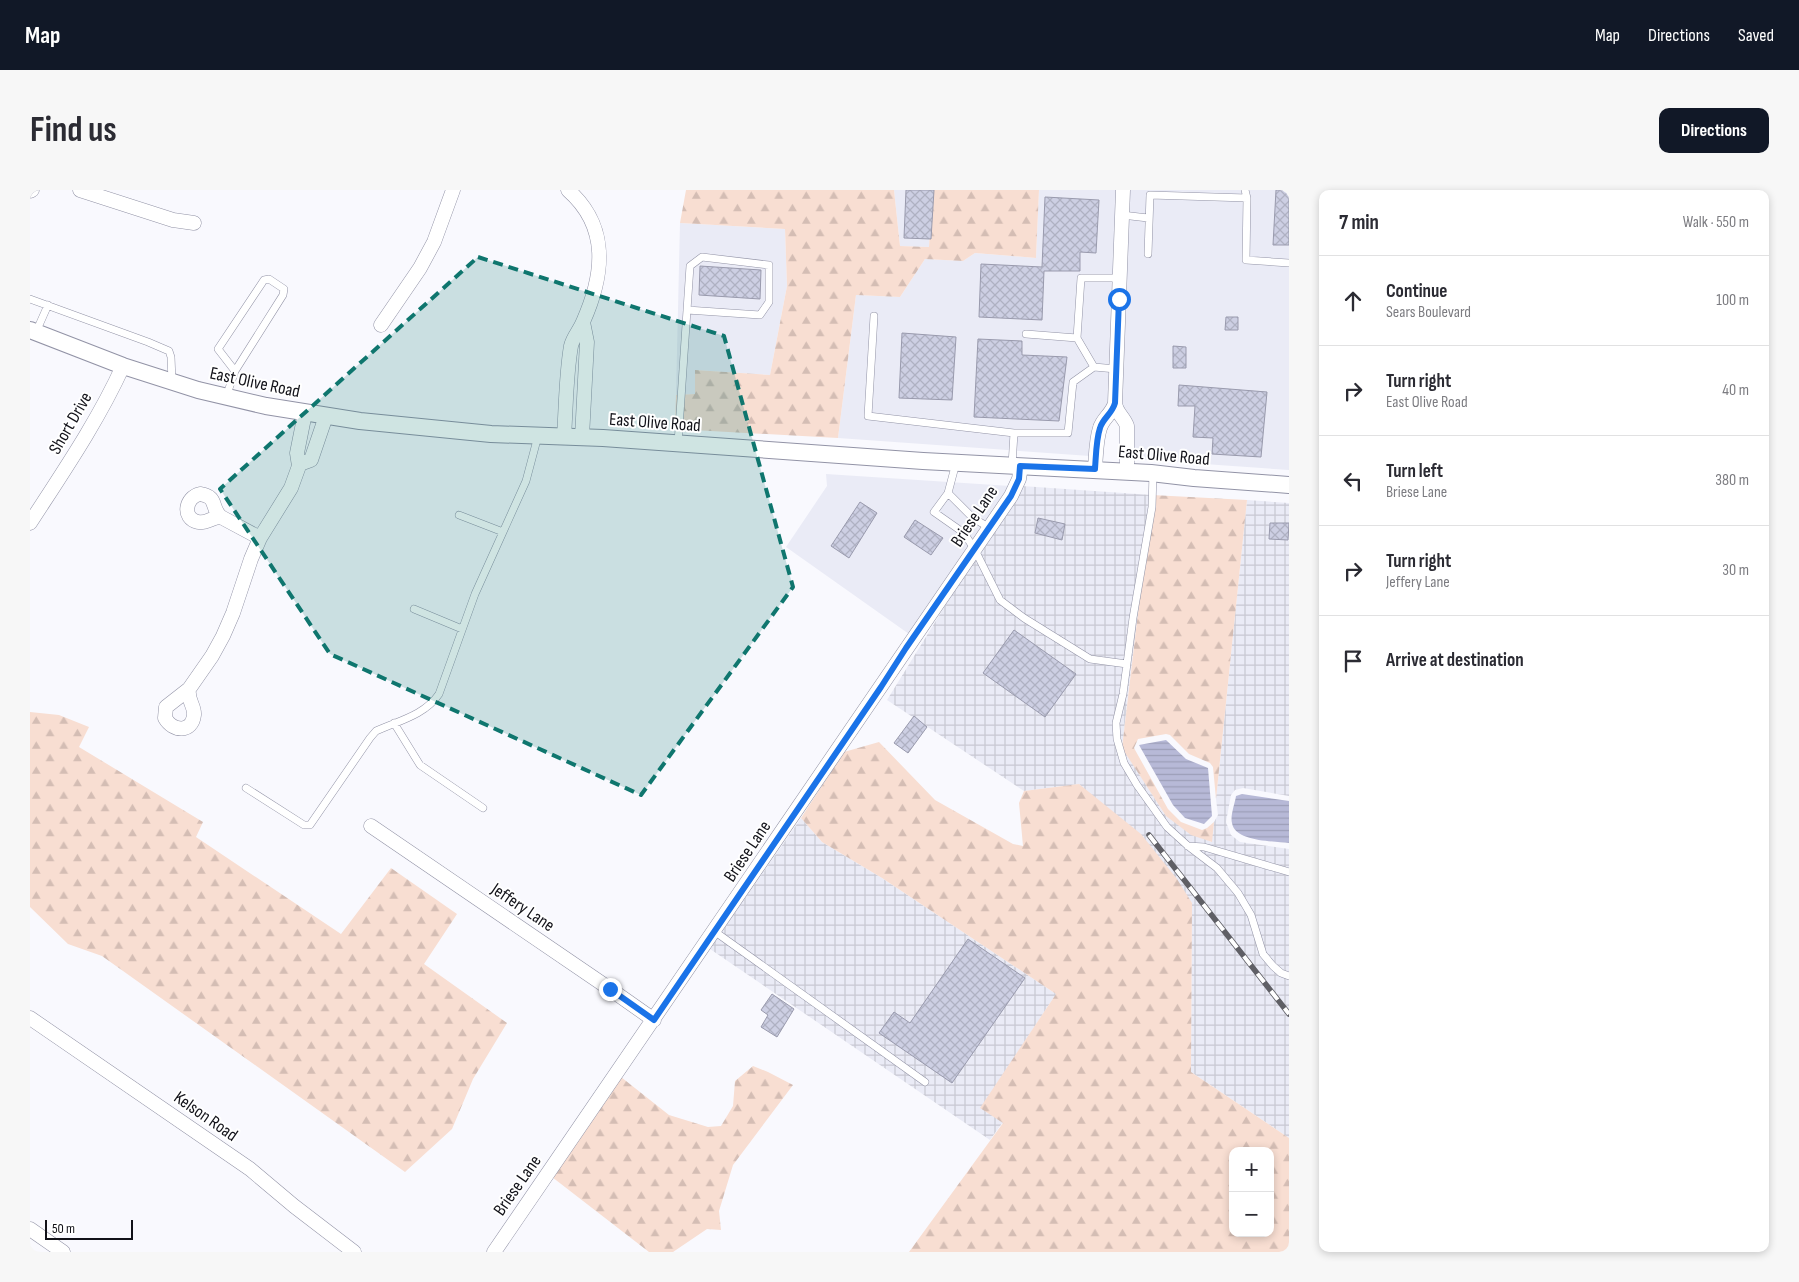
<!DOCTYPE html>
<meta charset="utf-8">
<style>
:root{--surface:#fff;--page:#f7f7f7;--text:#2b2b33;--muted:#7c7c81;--line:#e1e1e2;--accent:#111827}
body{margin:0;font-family:"Sofia Sans Condensed",sans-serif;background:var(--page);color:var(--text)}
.controls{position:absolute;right:15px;bottom:15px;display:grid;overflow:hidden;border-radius:10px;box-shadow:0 2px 8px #0003}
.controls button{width:45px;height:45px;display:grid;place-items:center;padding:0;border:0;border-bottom:1px solid var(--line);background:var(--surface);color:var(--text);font:25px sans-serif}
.scale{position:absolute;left:15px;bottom:12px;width:88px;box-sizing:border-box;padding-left:5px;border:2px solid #121219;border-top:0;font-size:14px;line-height:18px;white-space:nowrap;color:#121219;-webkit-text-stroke:4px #fff;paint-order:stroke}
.stop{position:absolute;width:15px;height:15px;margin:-11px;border:4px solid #1a73e8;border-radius:50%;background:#fff}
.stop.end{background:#1a73e8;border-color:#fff;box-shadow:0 1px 5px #0008}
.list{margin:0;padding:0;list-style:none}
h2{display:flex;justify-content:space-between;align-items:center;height:65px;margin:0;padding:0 20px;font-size:21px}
h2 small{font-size:16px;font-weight:400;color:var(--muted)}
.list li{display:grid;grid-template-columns:32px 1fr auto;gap:15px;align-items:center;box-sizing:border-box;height:90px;padding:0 20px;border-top:1px solid var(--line)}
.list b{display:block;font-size:19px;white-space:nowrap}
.list p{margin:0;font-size:16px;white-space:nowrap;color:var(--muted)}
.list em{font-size:16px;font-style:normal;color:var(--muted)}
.icon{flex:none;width:28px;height:28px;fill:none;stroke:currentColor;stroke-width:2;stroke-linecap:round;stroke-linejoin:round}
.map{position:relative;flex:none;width:1259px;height:1062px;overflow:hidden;border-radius:10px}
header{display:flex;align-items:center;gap:30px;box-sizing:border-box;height:70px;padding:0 25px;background:var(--accent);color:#fff}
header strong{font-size:24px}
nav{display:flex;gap:28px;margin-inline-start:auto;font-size:18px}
.intro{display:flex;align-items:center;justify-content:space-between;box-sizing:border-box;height:120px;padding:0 30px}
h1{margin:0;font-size:35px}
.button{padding:12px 22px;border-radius:10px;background:var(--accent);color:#fff;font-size:18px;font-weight:700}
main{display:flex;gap:30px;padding:0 30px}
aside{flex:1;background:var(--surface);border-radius:10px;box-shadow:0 2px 8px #0003}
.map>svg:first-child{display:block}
.built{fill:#eaebf6}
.industrial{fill:url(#industrial-grid)}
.forest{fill:url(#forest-firs);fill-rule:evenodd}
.water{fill:url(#water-rules)}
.building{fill:url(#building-cross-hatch);stroke:#999aad}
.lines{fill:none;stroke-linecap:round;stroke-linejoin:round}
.service-casing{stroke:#9293a6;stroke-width:8}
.minor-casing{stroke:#9293a6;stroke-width:15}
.tertiary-casing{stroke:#9293a6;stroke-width:18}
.service{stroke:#fff;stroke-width:7}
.minor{stroke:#fff;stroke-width:14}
.tertiary{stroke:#fff;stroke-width:16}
.rail-casing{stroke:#5f5f65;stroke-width:5.5}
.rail{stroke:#fff;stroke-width:4;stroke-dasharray:11;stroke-linecap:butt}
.route{stroke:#1a73e8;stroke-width:6}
.marked{fill:#0f766e;fill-opacity:0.2;stroke:#0f766e;stroke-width:4;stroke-dasharray:10 6;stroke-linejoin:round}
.labels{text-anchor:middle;stroke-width:4;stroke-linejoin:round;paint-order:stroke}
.street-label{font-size:18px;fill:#121219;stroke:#fff}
</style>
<header>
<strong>Map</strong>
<nav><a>Map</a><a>Directions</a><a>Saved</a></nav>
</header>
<div class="intro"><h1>Find us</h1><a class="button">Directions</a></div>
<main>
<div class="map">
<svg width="1259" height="1062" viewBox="0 0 1259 1062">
<defs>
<pattern id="industrial-grid" width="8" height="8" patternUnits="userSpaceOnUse" patternTransform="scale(1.25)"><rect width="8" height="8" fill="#eaebf6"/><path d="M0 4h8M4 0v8" fill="none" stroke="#c8c8d2"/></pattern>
<pattern id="forest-firs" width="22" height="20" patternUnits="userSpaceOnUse" patternTransform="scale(1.25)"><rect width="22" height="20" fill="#f8ded2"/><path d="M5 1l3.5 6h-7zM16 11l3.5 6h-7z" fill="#d4bdb4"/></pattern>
<pattern id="water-rules" width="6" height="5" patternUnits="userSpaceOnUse" patternTransform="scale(1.25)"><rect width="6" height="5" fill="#b7b9d7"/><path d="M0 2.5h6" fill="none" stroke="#9c9eb8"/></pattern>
<pattern id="building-cross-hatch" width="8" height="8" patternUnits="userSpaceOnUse" patternTransform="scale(1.25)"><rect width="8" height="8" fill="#cdcfe3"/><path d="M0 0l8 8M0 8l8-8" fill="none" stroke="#afb1c2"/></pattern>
</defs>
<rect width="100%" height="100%" fill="#f9f9fe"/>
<path class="built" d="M864,0H902L899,57L870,56Z
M1009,0H1087L1078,214L1060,266L808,248L826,105L870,107L895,69L933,71L945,63L1006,68Z
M1099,0H1259V280L1103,269V233L1099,225L1091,217Z
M650,33L755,39L757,96L740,185L666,180L665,204L646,205Z
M796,284L980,296L879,444L756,357L797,296Z"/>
<path class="industrial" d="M992,296L1122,305L1092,557L1136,626L1181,652L1184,632L1188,625L1186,609L1217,310L1259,313V606L1213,598L1205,600L1201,605L1196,632L1201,645L1210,652L1259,659V948L1161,882L1162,713L1049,594L994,601L857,510L931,390Z
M771,628L792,652L852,688L1026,804L951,918L973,932L960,950L680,759Z"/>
<path class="forest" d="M656,0H864L870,56L899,57L902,0H1009L1006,68L945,63L933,71L895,69L870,107L826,105L808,248L645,239L646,205L665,204V180L740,185L757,96L755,39L650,33Z
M1122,305L1217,310L1186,609L1183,577L1180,573L1159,564L1140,545L1136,544L1108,549L1104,558L1138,619L1151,632L1172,640L1177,638L1184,632L1182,652L1161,645L1136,626L1092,558Z
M0,522L29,525L59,537L49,557L173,632L166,647L311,744L361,678L427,724L394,774L477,833L443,889L422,939L375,982L72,766L38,754L0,717Z
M849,552L905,610L983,654L993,656L989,613L994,601L1049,594L1111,644L1147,689L1162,713L1161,882L1259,948V1062H879L973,933L950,918L1026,804L852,688L792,652L771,628L814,562ZM1203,961H1240V1043H1203Z
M723,876L738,882L763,895L703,975L689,1021L691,1040L677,1039L643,1062H619L522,987L591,887L639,925L678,937L691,936L703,916L705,891Z"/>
<path class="water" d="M1136,550L1156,569L1178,578L1182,626L1174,634L1155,628L1143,615L1109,555Z
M1212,604L1259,611V653C1244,651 1205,652 1202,633C1200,626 1205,613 1206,606Z"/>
<path class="building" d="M876,0H904L901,49L874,48Z
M1246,0H1259V55H1243Z
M1015,7L1069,10L1066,63L1050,62V81H1014L1012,130L949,127L951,74L1012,77Z
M670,76L731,80L730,109L669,105Z
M1196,127H1208V140H1195Z
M872,143L926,147L922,210L869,208Z
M948,149L992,151V165L1037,167L1029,231L944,227Z
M1143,156L1156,157V178H1143Z
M1149,195L1237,202L1231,267L1182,264L1183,248L1163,247L1165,216H1148Z
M830,312L847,323L819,368L801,356Z
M1008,328L1035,334L1032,350L1005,343Z
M885,330L913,348L901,365L874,347Z
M1240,333H1259L1258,350L1239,349Z
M984,440L1046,484L1015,527L953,483Z
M884,526L897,537L878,563L864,553Z
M938,749L995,788L922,893L849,843L864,822L880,833Z
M742,804L764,819L747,847L731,837L738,825L731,820Z"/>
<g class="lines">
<g class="service-casing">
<path id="service" d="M1215,0L1217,8L1216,70L1259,73
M1092,25L1118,28
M1118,64L1120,5L1217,8
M0,109L118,152L139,161L141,167L142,191
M844,126L838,226L984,243L982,275
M6,142L18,115
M996,144L1047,148
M1064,177L1047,148L1051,88H1090
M196,207L205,181L253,105L254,99L239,89L234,90L188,159L205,181
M984,243H1038L1043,192L1064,177L1086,179
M648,253L660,76L672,67L739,75V112L730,125L657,120
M926,273L918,303L943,328L960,338
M1123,283L1122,317L1103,428L1093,504L1086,533L1087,549L1094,573L1107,595L1137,637L1158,656L1187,678L1208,703L1221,725L1233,764L1243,776L1251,783L1259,786
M918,303L904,322L934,343L945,360L970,410L994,428L1060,469L1097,474
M429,325L473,342
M934,343L943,328
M384,419L432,439
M364,533L390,575L453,618
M216,598L274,635H280L340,548L346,541C368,531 395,525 409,504L445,404L496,291L508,246
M1158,656L1174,657L1259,682
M684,741L895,892"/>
</g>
<g class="minor-casing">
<path id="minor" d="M50,0L143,30L164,33
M0,1L2,0
M351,135L390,78L404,52L423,0
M1085,213C1086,223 1094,227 1097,236V281
M534,247C536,217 536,185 541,156C543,147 550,140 553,132C574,85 580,37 538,0
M552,247L557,152L553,132
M269,276L270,274L281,270L296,226
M1065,279C1066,266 1066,250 1070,238C1073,228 1082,224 1085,213L1093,0
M170,304C189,307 180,318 191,327C182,327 176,334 168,332C151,328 156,307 170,304Z
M191,327L230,348
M0,333C33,282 68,231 93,176
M159,499L182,466L193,446L203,423L221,369L230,348L261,298L269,276L267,263L275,223
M159,499C157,510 165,516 164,525C162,543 143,542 135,528L136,517Z
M341,636L580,799L624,830
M0,828L220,979L264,1016L324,1062
M0,1039L33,1062
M464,1062L981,306L989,289L991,276"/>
</g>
<g class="tertiary-casing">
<path id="tertiary" d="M0,140L93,176L168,200L236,216L330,231L461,244L573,248L893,271L1121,283L1164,288L1259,295"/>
</g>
<use href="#service" class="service"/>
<use href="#minor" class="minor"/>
<use href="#tertiary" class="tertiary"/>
<g class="rail-casing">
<path id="rail" d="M1119,645L1259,824"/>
</g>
<use href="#rail" class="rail"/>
</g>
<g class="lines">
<path class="route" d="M580,799L624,830L851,497L876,458L981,306L989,289L990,276L1065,279C1066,266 1066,250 1070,238C1073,228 1082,224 1085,213L1089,109"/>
</g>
<path class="marked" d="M448,67L694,146L763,397L611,605L300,464L190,299Z"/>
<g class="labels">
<g class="street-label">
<text transform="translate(225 192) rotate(12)" y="6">East Olive Road</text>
<text transform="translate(625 232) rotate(4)" y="6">East Olive Road</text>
<text transform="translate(40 233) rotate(-60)" y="6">Short Drive</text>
<text transform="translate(1134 265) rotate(5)" y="6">East Olive Road</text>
<text transform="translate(944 326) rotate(-56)" y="6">Briese Lane</text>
<text transform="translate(717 661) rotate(-56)" y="6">Briese Lane</text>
<text transform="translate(493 717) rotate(34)" y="6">Jeffery Lane</text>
<text transform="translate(176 926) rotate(35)" y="6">Kelson Road</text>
<text transform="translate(487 995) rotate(-55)" y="6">Briese Lane</text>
</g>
</g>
</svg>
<div class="controls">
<button>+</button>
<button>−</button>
</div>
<div class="scale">50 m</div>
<div class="stop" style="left:1089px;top:109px"></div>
<div class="stop end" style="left:580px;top:799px"></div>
</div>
<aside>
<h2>7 min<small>Walk · 550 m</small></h2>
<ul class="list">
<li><svg class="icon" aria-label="ahead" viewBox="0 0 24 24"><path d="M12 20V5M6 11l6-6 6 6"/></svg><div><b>Continue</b><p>Sears Boulevard</p></div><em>100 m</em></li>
<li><svg class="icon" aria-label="right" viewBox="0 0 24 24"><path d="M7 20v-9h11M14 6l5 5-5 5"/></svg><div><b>Turn right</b><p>East Olive Road</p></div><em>40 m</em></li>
<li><svg class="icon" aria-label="left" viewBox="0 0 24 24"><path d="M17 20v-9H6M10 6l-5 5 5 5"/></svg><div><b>Turn left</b><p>Briese Lane</p></div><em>380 m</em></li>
<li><svg class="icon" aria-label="right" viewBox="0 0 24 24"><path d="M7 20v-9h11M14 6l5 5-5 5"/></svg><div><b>Turn right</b><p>Jeffery Lane</p></div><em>30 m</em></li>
<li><svg class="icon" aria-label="arrive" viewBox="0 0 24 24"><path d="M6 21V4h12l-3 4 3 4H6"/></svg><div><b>Arrive at destination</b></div></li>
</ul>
</aside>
</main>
